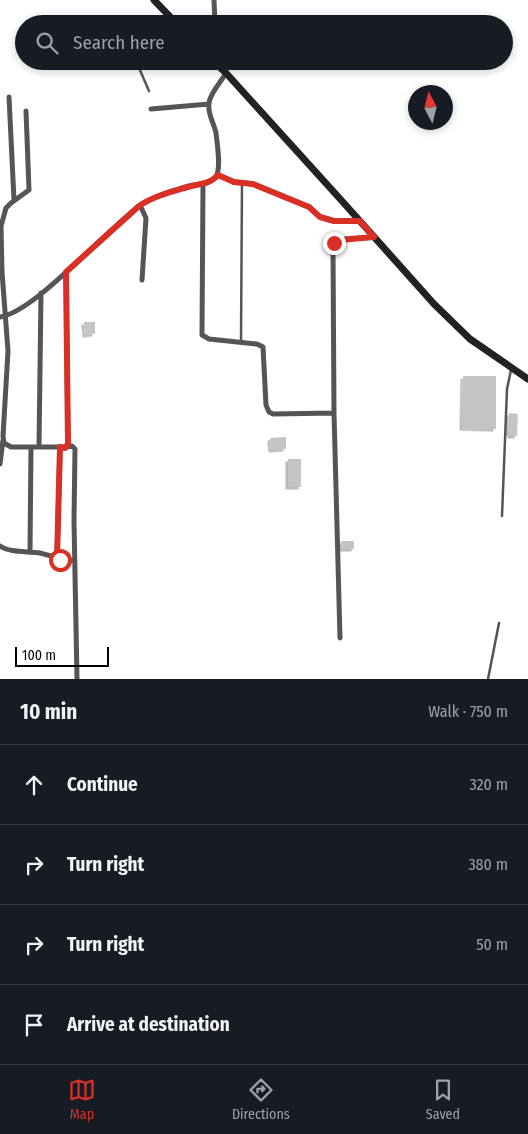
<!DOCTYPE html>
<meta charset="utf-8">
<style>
:root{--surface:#171b24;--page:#242831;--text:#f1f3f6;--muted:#9ea1a6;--line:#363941;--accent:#d93025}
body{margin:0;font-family:"Fira Sans Condensed",sans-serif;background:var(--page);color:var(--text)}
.compass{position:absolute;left:408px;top:85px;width:45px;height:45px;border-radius:50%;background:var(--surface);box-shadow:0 2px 8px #0003;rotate:353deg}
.scale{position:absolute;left:15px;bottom:12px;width:94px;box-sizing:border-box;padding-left:5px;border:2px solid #000;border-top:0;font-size:14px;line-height:18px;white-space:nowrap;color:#000;-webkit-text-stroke:4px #fff;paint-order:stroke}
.stop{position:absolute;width:15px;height:15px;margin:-11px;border:4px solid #d93025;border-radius:50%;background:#fff}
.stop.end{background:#d93025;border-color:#fff;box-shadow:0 1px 5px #0008}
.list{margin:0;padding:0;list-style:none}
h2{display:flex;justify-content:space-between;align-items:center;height:65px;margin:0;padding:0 20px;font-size:21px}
h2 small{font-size:16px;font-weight:400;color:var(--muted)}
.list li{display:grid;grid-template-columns:32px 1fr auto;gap:15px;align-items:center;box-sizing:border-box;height:80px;padding:0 20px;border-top:1px solid var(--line)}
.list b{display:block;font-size:19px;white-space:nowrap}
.list em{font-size:16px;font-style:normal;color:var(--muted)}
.icon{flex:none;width:28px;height:28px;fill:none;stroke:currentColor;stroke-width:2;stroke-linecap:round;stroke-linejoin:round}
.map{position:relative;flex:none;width:528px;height:679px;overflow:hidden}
.search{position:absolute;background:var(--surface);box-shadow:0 2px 8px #0003;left:15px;right:15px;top:15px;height:55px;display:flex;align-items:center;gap:12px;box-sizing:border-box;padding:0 18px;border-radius:28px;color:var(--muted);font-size:19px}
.sheet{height:385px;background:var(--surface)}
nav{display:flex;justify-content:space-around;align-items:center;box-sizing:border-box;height:70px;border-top:1px solid var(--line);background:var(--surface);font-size:14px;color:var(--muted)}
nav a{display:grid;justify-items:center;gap:2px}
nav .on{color:var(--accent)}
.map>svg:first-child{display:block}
.building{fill:#c4c4c4;filter:url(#shadow)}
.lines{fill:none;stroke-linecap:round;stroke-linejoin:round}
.lane{stroke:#555;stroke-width:2.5}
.street{stroke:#555;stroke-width:5}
.secondary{stroke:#222;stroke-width:7}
.route{stroke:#d93025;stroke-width:6}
</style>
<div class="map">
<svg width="528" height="679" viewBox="0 0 528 679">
<defs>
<filter id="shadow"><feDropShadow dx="-2.5" dy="2.5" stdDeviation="0" flood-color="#0004"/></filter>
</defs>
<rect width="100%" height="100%" fill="#fff"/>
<path class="building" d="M84,322H95V334L85,335Z
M463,376H496V429L462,428Z
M509,413L518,414L517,436H510V433H508Z
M286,437V449L271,450L270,438Z
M288,459H301V487H288Z
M341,541H354V549H341Z"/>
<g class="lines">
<path class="lane" d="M136,61L149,91
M241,342L242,183
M502,516L507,389L511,370
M488,679L499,623"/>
<path class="street" d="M214,0L215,24
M9,97L14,200
M151,109L209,104
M26,111L29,190L11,203L6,208L1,226L2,272L8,351L3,436L4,443L11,447H65L68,444L66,272
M218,175L233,182L253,184L309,207L320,217L334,221H360
M203,184L202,335L209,339L257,344L263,347L266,405L269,412L273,414L334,413
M140,205L146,218L142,280
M0,317C26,313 69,269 90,250C106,235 122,220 139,206C154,196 172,191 189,186C198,184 208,185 215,178C222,171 217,143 216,133C214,123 207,113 209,103C210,93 221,82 226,73
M39,447L41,293
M67,447L72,446L75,449L74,521L77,679
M0,464L3,440
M0,546C10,553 27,551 40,553C52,556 62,560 75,561
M30,552L31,447
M57,559L60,447
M340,638L334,413L333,248L334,243L339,240L374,237"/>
<path class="secondary" d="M154,0L177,24
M213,61L226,73L342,201L434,304L470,339L528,379"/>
</g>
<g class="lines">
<path class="route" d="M60,560L57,559L60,447L65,448L68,444L66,272L139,206C154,196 171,192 188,187C200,183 209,185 218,175L234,182L253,184L309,207L320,217L334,221H360L374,237L339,240L334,243"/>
</g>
</svg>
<svg class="compass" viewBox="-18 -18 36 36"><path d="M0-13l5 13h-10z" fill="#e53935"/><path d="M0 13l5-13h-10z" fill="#9ea1a6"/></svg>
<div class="scale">100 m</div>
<div class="stop" style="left:60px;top:560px"></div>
<div class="stop end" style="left:334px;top:243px"></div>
<div class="search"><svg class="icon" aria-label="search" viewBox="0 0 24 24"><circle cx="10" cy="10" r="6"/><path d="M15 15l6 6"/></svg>Search here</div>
</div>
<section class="sheet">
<h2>10 min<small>Walk · 750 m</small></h2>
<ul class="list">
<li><svg class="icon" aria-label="ahead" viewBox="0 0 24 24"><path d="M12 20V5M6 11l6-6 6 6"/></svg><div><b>Continue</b></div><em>320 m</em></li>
<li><svg class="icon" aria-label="right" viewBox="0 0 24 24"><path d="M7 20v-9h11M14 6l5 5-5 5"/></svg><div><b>Turn right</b></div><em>380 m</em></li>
<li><svg class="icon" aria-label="right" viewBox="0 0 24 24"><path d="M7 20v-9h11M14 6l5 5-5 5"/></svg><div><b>Turn right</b></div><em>50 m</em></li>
<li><svg class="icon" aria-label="arrive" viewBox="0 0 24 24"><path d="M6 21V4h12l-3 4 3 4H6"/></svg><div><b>Arrive at destination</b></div></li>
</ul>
</section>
<nav>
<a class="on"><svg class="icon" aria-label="map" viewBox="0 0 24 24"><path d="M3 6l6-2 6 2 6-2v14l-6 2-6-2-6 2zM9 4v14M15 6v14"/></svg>Map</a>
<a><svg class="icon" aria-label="directions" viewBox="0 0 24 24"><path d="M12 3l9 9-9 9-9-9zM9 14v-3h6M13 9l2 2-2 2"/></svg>Directions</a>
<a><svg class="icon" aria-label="saved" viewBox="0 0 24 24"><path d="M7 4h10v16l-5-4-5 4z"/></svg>Saved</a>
</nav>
